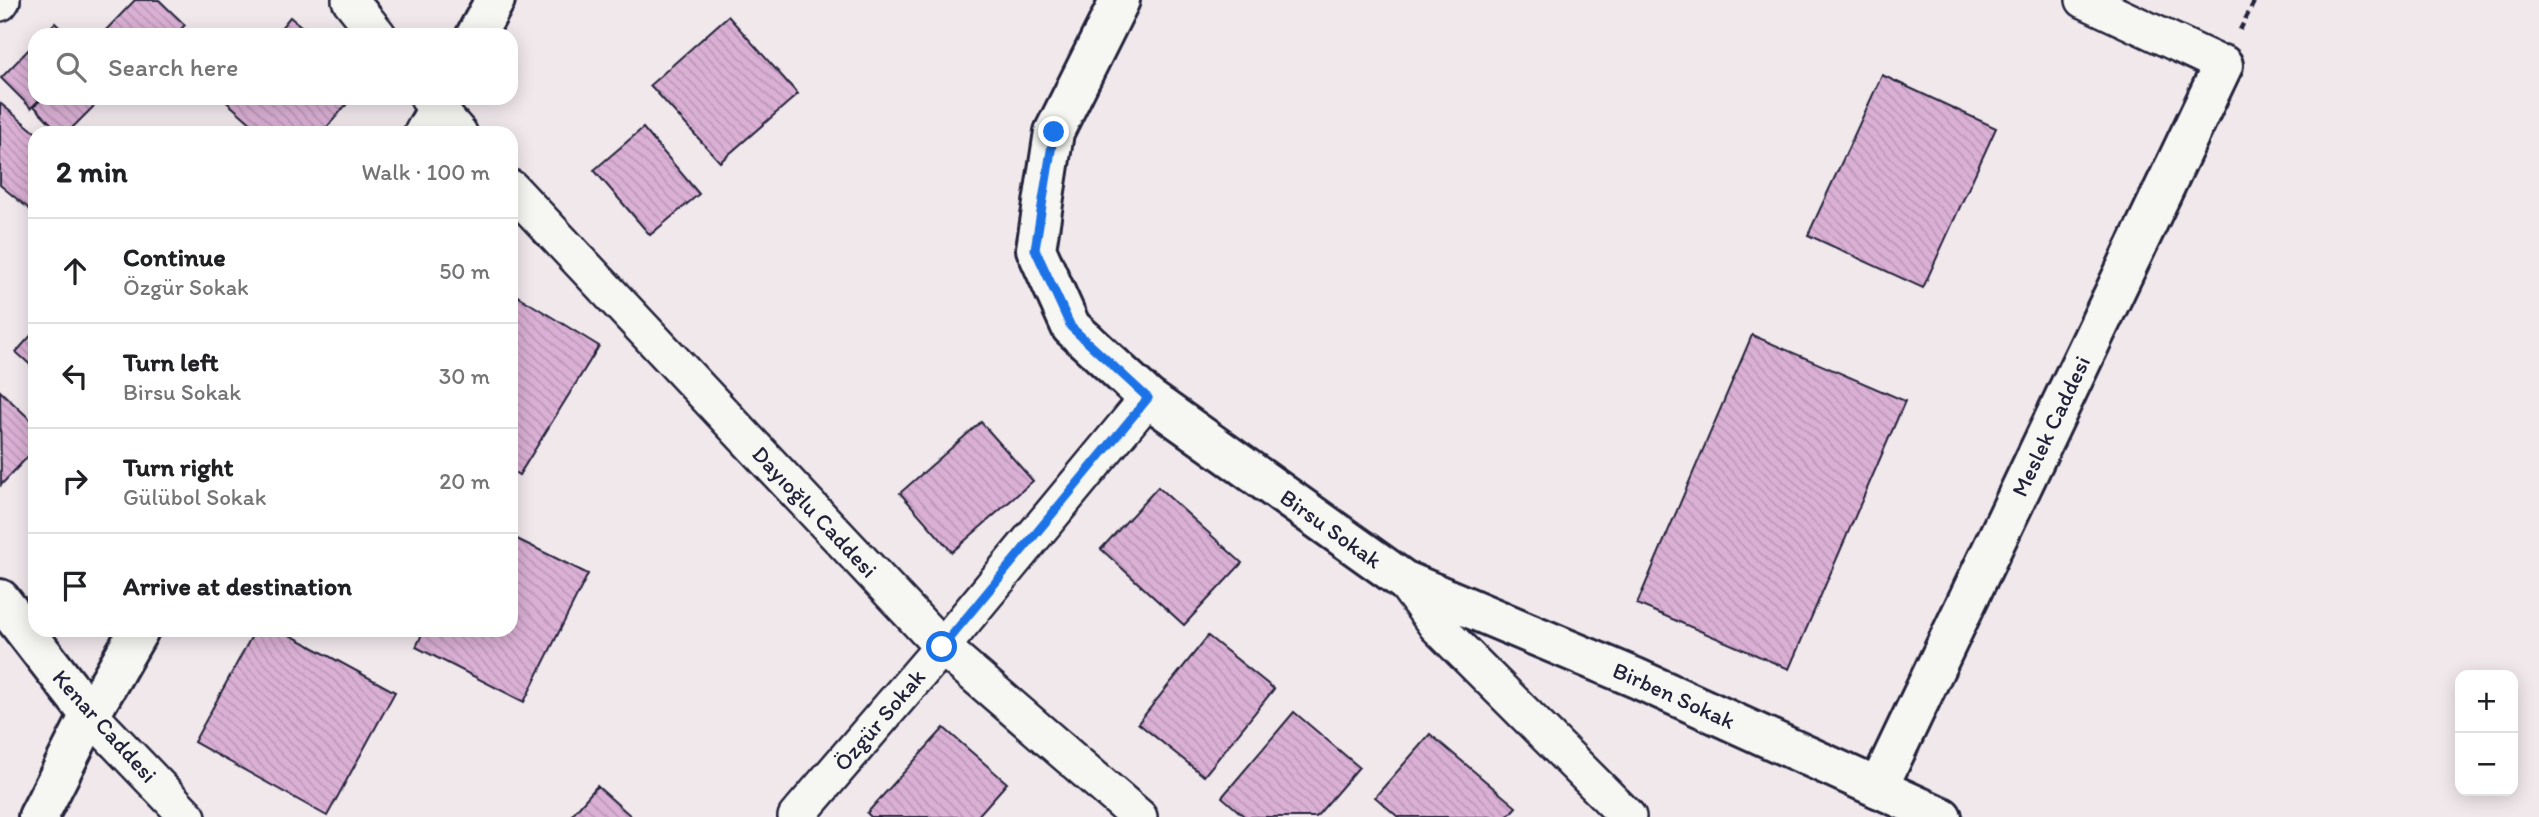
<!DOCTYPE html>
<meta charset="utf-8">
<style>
:root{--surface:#fff;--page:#f6f6f6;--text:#202124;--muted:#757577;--line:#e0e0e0}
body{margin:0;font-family:Itim,sans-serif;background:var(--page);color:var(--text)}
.controls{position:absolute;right:21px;bottom:21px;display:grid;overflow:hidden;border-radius:14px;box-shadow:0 4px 18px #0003}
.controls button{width:63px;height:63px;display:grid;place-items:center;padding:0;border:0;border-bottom:2px solid var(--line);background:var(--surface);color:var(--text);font:35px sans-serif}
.stop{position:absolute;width:21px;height:21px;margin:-16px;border:5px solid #1a73e8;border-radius:50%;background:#fff}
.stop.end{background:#1a73e8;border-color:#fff;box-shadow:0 2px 7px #0008}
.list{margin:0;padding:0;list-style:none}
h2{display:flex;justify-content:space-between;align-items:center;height:91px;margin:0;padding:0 28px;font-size:30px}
h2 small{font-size:23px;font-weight:400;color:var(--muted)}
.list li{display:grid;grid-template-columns:46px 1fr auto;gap:21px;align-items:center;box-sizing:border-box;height:105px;padding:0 28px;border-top:2px solid var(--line)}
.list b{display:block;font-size:26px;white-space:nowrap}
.list p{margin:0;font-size:23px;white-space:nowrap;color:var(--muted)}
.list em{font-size:23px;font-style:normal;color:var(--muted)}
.icon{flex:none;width:38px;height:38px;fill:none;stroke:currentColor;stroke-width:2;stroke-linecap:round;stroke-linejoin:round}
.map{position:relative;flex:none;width:2539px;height:817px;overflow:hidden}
.search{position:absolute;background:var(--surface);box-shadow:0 4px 18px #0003;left:28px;top:28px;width:490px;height:77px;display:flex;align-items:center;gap:18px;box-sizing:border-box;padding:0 24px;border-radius:21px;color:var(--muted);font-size:26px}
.panel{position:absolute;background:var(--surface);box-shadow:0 4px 18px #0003;left:28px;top:126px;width:490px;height:511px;border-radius:21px}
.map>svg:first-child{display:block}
.building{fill:url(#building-back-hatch);stroke:#22223b;stroke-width:2}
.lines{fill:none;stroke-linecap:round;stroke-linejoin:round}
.street-casing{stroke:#22223b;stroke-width:40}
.secondary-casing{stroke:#22223b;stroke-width:44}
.path{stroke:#22223b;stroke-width:4.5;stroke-dasharray:7 5;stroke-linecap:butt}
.street{stroke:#f6f6f2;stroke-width:35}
.secondary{stroke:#f6f6f2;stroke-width:38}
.route{stroke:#1a73e8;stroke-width:9}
.labels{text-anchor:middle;stroke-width:5;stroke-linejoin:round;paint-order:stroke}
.street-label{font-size:23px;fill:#22223b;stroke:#f6f6f2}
</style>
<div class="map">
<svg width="2539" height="817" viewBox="0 0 2539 817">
<defs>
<pattern id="building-back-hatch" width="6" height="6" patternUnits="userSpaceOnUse" patternTransform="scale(1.75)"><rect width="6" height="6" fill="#dbb0d5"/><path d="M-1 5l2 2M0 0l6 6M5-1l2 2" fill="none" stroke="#bc97b8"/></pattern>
</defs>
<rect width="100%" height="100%" fill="#f1e8ec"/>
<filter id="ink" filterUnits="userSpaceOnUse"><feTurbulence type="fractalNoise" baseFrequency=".0143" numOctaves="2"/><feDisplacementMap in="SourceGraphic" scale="14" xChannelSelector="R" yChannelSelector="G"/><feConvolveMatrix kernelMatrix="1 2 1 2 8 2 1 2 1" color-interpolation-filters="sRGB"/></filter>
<g filter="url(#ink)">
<path class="building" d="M135,0H159L185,25L175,35H101Z
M728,16L798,94L720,162L650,85Z
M290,17L312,35H275Z
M55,23L67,35H43Z
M35,43V98H41L31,108L1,78Z
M1882,75L1996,128L1923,288L1808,235Z
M43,98H102L67,133H60L34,106Z
M222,98H352L322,133H262Z
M0,103L36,133L34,213L0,185Z
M643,128L699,194L650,235L594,170Z
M511,292L599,346L519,475L511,470Z
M35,331V369L16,352Z
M1752,335L1905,401L1789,669L1637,604Z
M0,391L35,424V449L1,485Z
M981,422L1033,481L952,552L900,493Z
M1158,487L1242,563L1184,625L1101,549Z
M511,536L588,574L524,702L416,647L424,630H511Z
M255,630H281L395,692L327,816L194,742Z
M1208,636L1274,689L1204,776L1138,723Z
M1294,712L1359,767L1316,817H1245L1222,797Z
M944,728L1007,783L977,817H871L867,813Z
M1430,734L1516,807L1507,817H1398L1375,797Z
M597,786L632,817H570Z"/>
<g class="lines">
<g class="street-casing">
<g id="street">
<path d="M350,0L378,35"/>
<path d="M2084,0L2223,65"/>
<path d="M0,3L2,0"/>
<path d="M428,98L459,133"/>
<path id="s1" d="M511,188L942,647L1139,817"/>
<path d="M1403,580L1436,625L1628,817"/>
<path d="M90,715L188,817"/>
<path id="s2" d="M796,817L942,647L1148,398"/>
</g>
</g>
<g class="secondary-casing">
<g id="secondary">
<path id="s3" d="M1120,0L1054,132L1036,249L1071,327L1148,398L1403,580L1636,678L1942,817"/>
<path d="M476,35L495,0"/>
<path d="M424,133L444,98"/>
<path d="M0,599L90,715"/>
<path id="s4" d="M1878,788L2223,65"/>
<path d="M38,817L90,715L139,630"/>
</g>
</g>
<path class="path" d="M2240,30L2255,0"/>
<use href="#street" class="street"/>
<use href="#secondary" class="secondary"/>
</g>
</g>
<g class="lines" filter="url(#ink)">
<path class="route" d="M942,647L1148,398L1071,327L1035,249L1054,132"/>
</g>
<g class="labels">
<g class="street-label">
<text dy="8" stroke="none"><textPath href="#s4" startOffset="401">Meslek Caddesi</textPath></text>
<text dy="8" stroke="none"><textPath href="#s1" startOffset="444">Dayıoğlu Caddesi</textPath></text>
<text dy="8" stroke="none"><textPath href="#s3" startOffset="681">Birsu Sokak</textPath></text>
<text dy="8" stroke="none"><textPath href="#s3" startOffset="1064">Birben Sokak</textPath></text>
<text dy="8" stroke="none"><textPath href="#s2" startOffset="128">Özgür Sokak</textPath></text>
<text transform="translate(105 726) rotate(48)" y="8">Kenar Caddesi</text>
</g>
</g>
</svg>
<div class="controls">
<button>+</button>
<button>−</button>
</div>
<div class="stop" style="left:942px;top:647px"></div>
<div class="stop end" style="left:1054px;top:132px"></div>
<div class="search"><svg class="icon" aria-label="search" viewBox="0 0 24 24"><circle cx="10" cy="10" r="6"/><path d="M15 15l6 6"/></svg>Search here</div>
<section class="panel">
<h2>2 min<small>Walk · 100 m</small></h2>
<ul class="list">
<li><svg class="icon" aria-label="ahead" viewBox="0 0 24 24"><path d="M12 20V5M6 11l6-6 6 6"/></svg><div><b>Continue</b><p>Özgür Sokak</p></div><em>50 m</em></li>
<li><svg class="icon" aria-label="left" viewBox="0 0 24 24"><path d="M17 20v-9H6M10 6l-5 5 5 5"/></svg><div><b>Turn left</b><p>Birsu Sokak</p></div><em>30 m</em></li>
<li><svg class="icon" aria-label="right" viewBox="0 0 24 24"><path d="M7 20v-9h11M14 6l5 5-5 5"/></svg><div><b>Turn right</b><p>Gülübol Sokak</p></div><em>20 m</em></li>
<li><svg class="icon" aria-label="arrive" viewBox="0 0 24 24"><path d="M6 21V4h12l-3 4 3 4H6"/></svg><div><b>Arrive at destination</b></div></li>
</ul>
</section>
</div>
